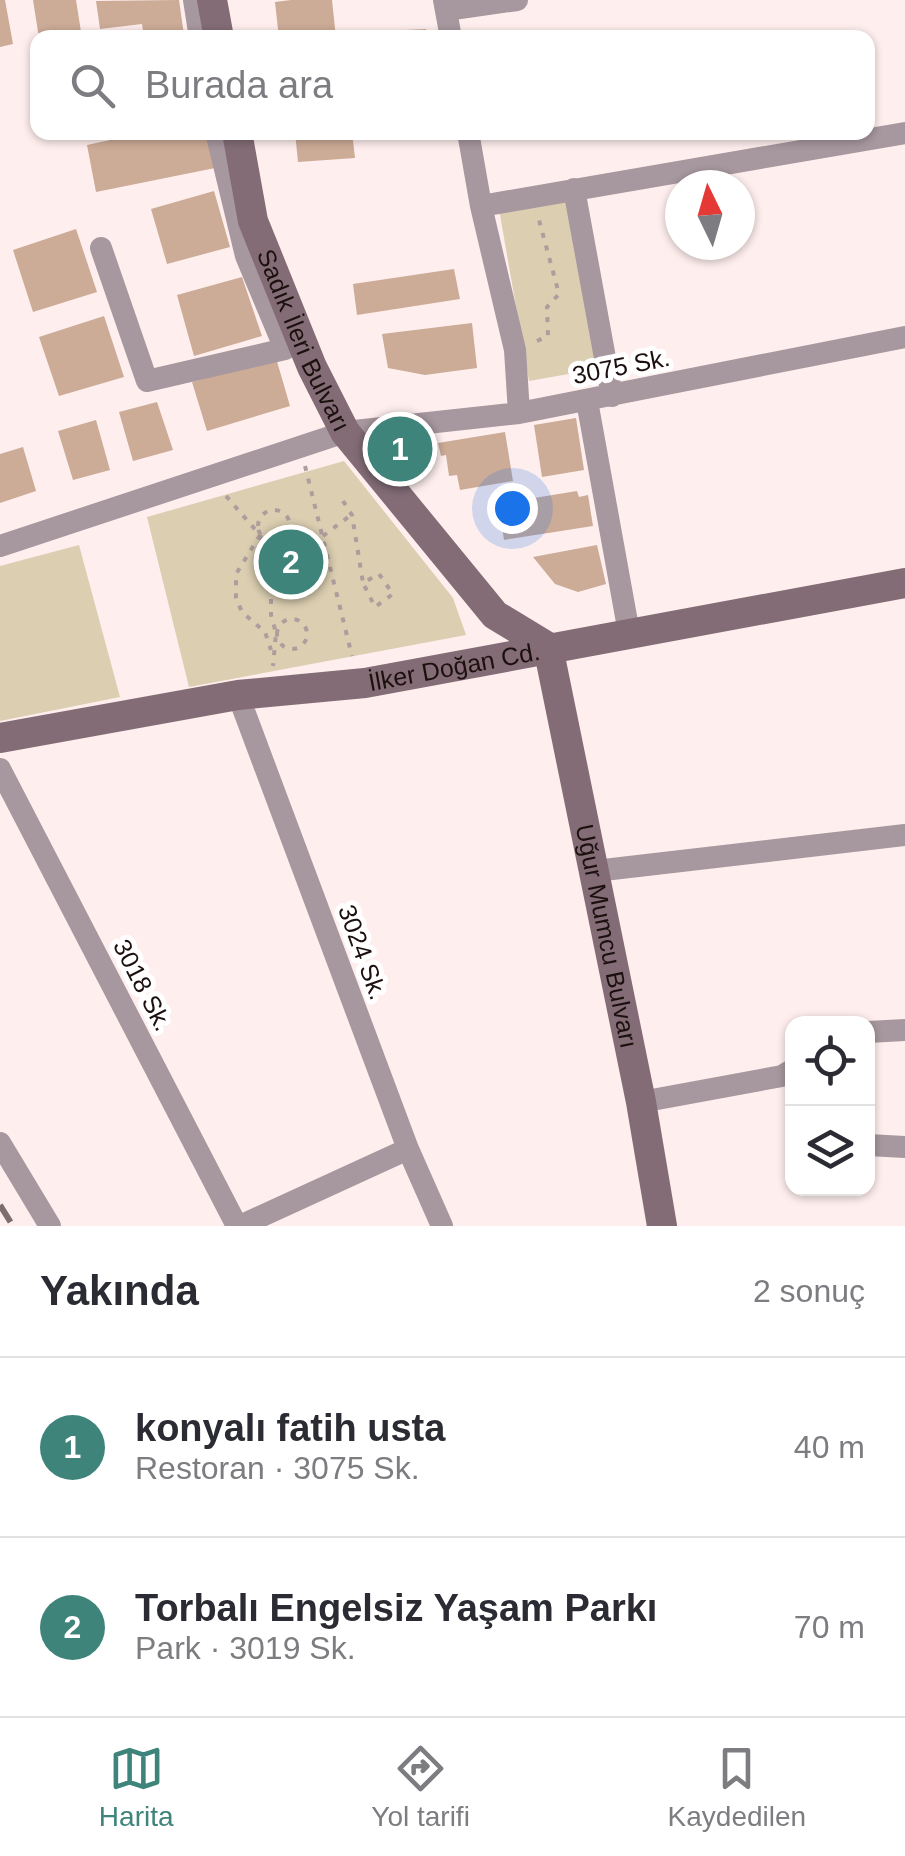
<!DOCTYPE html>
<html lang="tr">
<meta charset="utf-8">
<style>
:root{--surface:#fff;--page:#f2f2f3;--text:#2b2b33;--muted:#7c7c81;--line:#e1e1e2;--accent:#3f847a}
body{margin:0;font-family:Arial,sans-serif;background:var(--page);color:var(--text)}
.controls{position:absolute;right:30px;bottom:30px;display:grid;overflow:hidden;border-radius:20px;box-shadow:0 2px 8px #0004}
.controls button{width:90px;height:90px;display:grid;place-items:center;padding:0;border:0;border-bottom:2px solid var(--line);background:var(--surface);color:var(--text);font:50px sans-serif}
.compass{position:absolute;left:665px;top:170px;width:90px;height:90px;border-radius:50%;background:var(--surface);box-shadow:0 2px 8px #0004;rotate:355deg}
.you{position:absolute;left:512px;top:508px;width:35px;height:35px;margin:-25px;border:8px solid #fff;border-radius:50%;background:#1a73e8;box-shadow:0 0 0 15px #1a73e833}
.badge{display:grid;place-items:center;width:65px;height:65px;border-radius:50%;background:var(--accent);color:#fff;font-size:32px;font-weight:700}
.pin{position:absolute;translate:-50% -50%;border:5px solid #fff;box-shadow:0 2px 10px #0006}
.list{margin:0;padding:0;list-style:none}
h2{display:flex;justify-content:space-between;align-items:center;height:130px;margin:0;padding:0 40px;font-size:42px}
h2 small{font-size:32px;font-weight:400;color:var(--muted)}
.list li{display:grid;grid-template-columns:65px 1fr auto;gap:30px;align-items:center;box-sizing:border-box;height:180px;padding:0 40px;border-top:2px solid var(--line)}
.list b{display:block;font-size:38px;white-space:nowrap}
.list p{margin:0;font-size:32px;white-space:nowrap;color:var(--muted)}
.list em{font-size:32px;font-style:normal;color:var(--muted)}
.icon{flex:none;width:55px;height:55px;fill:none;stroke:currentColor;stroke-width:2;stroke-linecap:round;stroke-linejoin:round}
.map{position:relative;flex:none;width:905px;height:1226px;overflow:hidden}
.search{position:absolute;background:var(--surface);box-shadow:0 2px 8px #0004;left:30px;right:30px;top:30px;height:110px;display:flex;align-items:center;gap:25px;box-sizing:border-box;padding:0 35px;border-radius:20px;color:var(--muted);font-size:38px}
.sheet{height:490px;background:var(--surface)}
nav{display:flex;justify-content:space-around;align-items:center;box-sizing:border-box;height:140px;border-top:2px solid var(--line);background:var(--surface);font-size:28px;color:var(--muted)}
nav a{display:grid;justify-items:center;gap:5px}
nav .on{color:var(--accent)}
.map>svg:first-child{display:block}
.green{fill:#dbceb1}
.building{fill:#ccab97}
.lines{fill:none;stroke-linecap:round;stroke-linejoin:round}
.path{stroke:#ad9e9d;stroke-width:4;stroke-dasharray:5 8;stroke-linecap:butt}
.street{stroke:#a7979e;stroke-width:22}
.secondary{stroke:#836c76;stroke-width:30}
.rail{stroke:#7c6e6d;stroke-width:6;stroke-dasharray:20 10;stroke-linecap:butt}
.labels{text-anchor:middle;stroke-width:10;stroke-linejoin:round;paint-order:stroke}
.street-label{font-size:25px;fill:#1c100f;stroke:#fff}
</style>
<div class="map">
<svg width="905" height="1226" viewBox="0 0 905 1226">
<rect width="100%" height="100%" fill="#feeeed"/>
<path class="green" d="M565,197L597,369L529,381L499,209Z
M344,461L453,598L466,635L189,687L147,517Z
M79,545L120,697L0,721V566Z"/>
<path class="building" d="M0,0H5L13,44L0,47Z
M33,0H76L82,38H39Z
M179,0L184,35L144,38L142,24L100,29L96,1Z
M291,0H332L336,38H279L275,2Z
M426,29L428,38H374L405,30Z
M147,132H207L215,168L96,192L87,145Z
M295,132H352L355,158L298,162Z
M214,191L230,247L167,264L151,209Z
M76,229L97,292L33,312L13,250Z
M454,269L460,299L357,315L353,284Z
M242,277L262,336L194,356L177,295Z
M104,316L124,377L59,396L39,337Z
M472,323L477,368L425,375L388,368L382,334Z
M276,358L290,406L207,431L192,382Z
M157,402L173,450L133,461L119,412Z
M576,418L584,470L542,477L534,425Z
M96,420L110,470L73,480L58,431Z
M505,432L513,481L460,490L457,475L449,476L446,455L441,456L438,443Z
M23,447L36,491L0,503V454Z
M577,491L579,497L588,495L593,526L504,540L499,509L504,508V503Z
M597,545L606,584L578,592L555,584L533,557Z"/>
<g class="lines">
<path class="path" d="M537,341L548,336L547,307L559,294L539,220
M305,466L352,656
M226,496L260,535L271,579V615L276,633L273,666
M343,501L352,515L363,583L379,574L393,594L375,607L363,583
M258 526a16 16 0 1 1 32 0a16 16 0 1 1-32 0Z
M260,535L236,574V598L242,612L265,632L271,650
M323,536L351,515
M277 634a15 15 0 1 1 30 0a15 15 0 1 1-30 0Z"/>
<path class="street" d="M194,0L200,38
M444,0L451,38
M446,10L517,0
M468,132L481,206L515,350L519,413
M574,189L612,396
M481,206L905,133
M101,248L147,381L285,349L246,256L216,132
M587,401L629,633
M0,546L345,432L519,413L905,337
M238,695L408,1149L442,1226
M0,769L237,1226
M595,871L905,835
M868,1032L905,1030
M641,1102L782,1076L792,1070
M0,1143L50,1226
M868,1145L905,1147
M240,1226L408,1149"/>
<g class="secondary">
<path d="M212,0L219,38"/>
<path id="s1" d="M237,132L253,221L312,367L345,432L495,615L548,647"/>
<path id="s2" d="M548,647L641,1102L662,1226"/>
<path id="s3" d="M0,738L238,695L365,683L905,583"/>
</g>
<path class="rail" d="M0,1205L13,1226"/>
</g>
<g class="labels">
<g class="street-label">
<text dy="9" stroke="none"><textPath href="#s1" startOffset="220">Sadık İleri Bulvarı</textPath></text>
<text transform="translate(621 366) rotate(-11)" y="9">3075 Sk.</text>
<text dy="9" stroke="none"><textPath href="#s3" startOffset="460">İlker Doğan Cd.</textPath></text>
<text dy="9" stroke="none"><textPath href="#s2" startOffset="295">Uğur Mumcu Bulvarı</textPath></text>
<text transform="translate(363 952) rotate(70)" y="9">3024 Sk.</text>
<text transform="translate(143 985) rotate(63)" y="9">3018 Sk.</text>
</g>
</g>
</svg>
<div class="controls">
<button><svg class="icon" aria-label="locate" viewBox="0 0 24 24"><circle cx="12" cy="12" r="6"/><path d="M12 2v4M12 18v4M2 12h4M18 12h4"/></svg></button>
<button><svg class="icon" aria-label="layers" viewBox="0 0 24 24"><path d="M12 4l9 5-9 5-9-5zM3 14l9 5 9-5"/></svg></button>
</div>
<svg class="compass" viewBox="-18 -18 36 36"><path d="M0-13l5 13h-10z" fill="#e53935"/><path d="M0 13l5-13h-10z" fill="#7c7c81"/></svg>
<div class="you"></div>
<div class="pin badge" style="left:400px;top:449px">1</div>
<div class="pin badge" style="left:291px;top:562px">2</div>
<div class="search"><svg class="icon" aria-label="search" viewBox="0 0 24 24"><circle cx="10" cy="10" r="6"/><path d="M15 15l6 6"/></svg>Burada ara</div>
</div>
<section class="sheet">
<h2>Yakında<small>2 sonuç</small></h2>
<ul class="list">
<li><span class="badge">1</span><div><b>konyalı fatih usta</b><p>Restoran · 3075 Sk.</p></div><em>40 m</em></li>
<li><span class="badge">2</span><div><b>Torbalı Engelsiz Yaşam Parkı</b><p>Park · 3019 Sk.</p></div><em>70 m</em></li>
</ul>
</section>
<nav>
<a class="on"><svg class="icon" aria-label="map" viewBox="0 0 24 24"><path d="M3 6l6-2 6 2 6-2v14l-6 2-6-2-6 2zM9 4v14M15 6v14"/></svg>Harita</a>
<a><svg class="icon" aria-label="directions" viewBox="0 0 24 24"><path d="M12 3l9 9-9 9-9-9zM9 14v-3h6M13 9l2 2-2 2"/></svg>Yol tarifi</a>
<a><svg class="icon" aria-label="saved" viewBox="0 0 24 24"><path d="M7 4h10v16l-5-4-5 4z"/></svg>Kaydedilen</a>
</nav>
